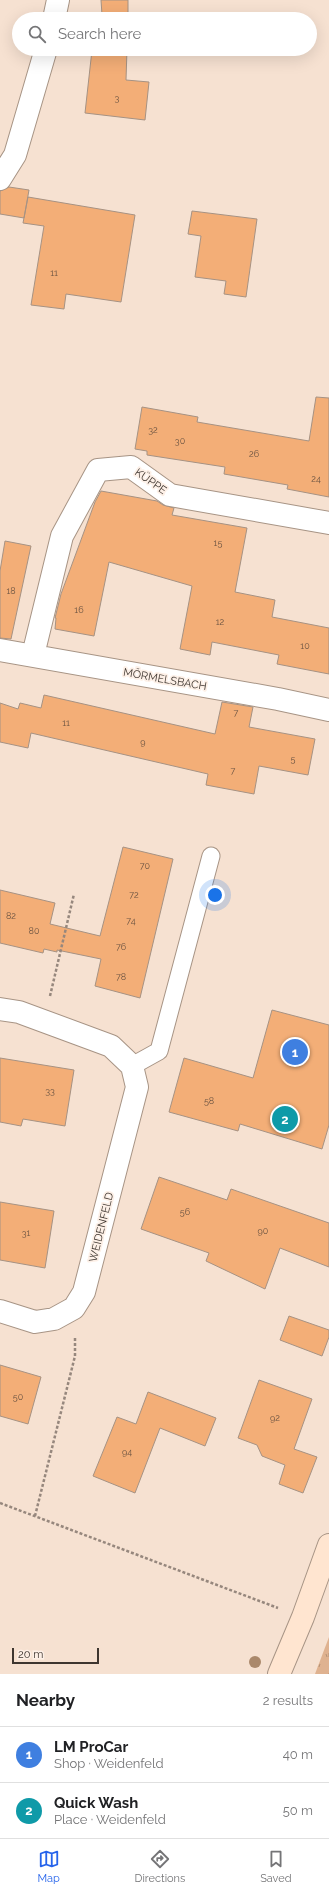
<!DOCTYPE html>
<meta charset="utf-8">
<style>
:root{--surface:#fff;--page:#f2f2f2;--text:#202124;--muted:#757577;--line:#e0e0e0;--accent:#2563eb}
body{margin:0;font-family:Raleway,sans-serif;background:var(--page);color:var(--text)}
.scale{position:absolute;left:12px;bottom:10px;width:87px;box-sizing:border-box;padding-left:4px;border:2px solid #3e3630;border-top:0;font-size:11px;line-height:14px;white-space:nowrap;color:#3e3630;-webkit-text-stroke:3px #fdf0e7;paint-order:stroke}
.you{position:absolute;left:215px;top:895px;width:14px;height:14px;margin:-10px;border:3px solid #fff;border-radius:50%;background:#1a73e8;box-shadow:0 0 0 6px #1a73e833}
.badge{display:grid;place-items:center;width:26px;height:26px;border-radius:50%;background:var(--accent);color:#fff;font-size:13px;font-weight:700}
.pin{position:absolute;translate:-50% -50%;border:2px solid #fff;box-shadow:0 1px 4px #0006}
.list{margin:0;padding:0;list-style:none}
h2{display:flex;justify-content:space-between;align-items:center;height:52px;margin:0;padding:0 16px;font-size:17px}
h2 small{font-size:13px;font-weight:400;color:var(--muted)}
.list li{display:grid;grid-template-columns:26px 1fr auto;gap:12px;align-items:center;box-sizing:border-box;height:56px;padding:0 16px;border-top:1px solid var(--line)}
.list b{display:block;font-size:15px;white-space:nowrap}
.list p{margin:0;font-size:13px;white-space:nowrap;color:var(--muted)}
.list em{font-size:13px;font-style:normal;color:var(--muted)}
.icon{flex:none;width:22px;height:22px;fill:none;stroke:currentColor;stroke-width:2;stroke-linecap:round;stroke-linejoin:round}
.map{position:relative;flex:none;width:329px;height:1674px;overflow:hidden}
.search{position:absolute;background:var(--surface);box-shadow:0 4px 16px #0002;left:12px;right:12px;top:12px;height:44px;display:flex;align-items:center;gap:10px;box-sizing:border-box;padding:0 14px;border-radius:22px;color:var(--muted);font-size:15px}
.sheet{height:164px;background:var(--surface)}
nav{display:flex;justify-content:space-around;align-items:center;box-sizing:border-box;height:56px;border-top:1px solid var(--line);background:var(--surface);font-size:11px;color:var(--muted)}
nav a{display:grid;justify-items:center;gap:2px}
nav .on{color:var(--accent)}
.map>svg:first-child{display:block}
.grass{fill:url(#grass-tufts)}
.building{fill:#f3ae77;stroke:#a69283}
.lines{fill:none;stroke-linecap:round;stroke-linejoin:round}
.service-casing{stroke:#a79485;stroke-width:19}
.minor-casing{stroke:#a79485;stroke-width:24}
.secondary-casing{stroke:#a79485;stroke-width:24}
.path{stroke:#96877d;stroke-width:2.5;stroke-dasharray:3 2;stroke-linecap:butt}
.service{stroke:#fff;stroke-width:17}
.minor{stroke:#fff;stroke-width:22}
.secondary{stroke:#ffe5d0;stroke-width:22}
.tree{fill:#aa886b}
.labels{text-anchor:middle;stroke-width:3.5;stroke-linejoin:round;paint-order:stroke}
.number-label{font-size:9px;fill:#6b5442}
.street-label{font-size:11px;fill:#3e3630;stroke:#fdf0e7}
</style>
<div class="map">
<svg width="329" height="1674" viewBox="0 0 329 1674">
<defs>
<pattern id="grass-tufts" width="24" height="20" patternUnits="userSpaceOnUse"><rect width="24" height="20" fill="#dfb290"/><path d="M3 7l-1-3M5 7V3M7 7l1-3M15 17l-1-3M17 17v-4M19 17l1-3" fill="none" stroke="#b69276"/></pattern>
</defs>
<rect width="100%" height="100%" fill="#f6e1d1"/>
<path class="grass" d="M329,1637V1674H315Z"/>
<path class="building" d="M101,0H128V19H75V16L102,15Z
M77,49H127L126,80L149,82L145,120L85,113L92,50Z
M9,187L29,190L24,218L0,214V191Z
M28,197L135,215L121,302L66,294L64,309L31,305L44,226L23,223Z
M192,211L257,219L246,297L224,294L226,281L195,277L201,236L188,234Z
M316,397L329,398V497L287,489L288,485L224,474L225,467L147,455V451L135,449L142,407L198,417L197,422L309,441Z
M101,491L157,501L163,505L174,508L172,515L247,528L235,592L275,600L272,617L329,628V674L277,664L279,655L212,642L210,655L180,649L192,586L109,562L94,636L55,629L56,618H55L61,594L95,502Z
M5,541L31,546L11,639L0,638V571Z
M44,695L215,734L222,702L253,707L249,727L315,739L308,775L259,766L254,794L206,785L208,774L31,733L28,748L0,742V703L18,709L20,703L41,708Z
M123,847L173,859L140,998L95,986L101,959L57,950V952L44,949L43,953L0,943V890L55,903L50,924L100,936Z
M272,1010L329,1025V1125L322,1149L240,1124L238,1131L169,1112L184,1058L253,1078Z
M0,1058L74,1070L65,1126L23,1119L21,1126L0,1122Z
M159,1177L227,1200L231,1189L329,1223V1267L280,1248L265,1289L206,1261L209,1253L141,1229Z
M0,1202L54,1211L45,1268L0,1260Z
M289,1316L329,1330V1337L322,1356L280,1340Z
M0,1365L41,1377L28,1424L0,1416Z
M259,1380L312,1399L294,1449L317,1457L303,1493L279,1484L285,1465L262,1456L257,1445L238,1438Z
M148,1392L216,1418L205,1446L160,1428L135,1493L93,1476L117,1417L136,1424Z"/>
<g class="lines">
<g class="service-casing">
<path id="service" d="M132,1066L159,1051L211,856"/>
</g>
<g class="minor-casing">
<path id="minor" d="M54,19L58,0
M0,179L15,155L46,49
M0,650L278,699L329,710
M33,655L62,536L98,470L131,467L170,495L329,523
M0,1009L19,1012L111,1046L132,1066L137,1087L84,1292L74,1308L54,1319L35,1322L0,1311"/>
</g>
<g class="secondary-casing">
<path id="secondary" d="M279,1674L303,1617L329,1545"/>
</g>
<path class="path" d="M50,996L74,894
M0,1503L278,1608
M35,1516L75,1356V1337"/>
<use href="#service" class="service"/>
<use href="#minor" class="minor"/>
<use href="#secondary" class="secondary"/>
</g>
<circle class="tree" cx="255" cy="1662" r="6"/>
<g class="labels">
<g class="number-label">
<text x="117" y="101">3</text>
<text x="54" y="276">11</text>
<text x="153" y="433">32</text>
<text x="180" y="444">30</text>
<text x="254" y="457">26</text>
<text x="316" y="482">24</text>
<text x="218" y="546">15</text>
<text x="11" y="594">18</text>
<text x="79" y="613">16</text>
<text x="220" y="625">12</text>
<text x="305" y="649">10</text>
<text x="236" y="716">7</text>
<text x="66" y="726">11</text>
<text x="143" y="745">9</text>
<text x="293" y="762">5</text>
<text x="233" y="774">7</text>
<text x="145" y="869">70</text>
<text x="134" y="898">72</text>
<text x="11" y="919">82</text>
<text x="131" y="924">74</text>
<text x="34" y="934">80</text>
<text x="121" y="950">76</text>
<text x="121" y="980">78</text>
<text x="50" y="1094">33</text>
<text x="209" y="1104">58</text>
<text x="185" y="1215">56</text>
<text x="263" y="1234">90</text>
<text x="26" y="1236">31</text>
<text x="18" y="1400">50</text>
<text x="275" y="1421">92</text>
<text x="127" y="1455">94</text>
</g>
<g class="street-label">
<text transform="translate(151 481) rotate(35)" y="4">KÜPPE</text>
<text transform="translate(165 679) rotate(10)" y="4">MÖRMELSBACH</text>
<text transform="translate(101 1227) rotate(-76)" y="4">WEIDENFELD</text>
</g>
</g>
</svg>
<div class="scale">20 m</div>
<div class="you"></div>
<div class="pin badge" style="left:295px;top:1052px;background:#3f7fe0">1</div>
<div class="pin badge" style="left:285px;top:1119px;background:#0f9aa8">2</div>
<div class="search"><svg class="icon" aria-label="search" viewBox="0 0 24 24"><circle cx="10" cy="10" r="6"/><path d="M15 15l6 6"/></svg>Search here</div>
</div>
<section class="sheet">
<h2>Nearby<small>2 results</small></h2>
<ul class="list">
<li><span class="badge" style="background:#3f7fe0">1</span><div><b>LM ProCar</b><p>Shop · Weidenfeld</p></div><em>40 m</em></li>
<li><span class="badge" style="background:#0f9aa8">2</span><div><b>Quick Wash</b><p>Place · Weidenfeld</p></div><em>50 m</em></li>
</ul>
</section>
<nav>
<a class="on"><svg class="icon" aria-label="map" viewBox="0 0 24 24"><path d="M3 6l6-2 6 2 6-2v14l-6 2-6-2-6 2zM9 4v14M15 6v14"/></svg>Map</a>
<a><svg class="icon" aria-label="directions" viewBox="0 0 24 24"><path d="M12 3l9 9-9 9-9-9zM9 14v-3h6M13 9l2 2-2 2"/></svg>Directions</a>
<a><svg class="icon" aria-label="saved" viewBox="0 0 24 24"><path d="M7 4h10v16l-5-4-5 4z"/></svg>Saved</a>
</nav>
